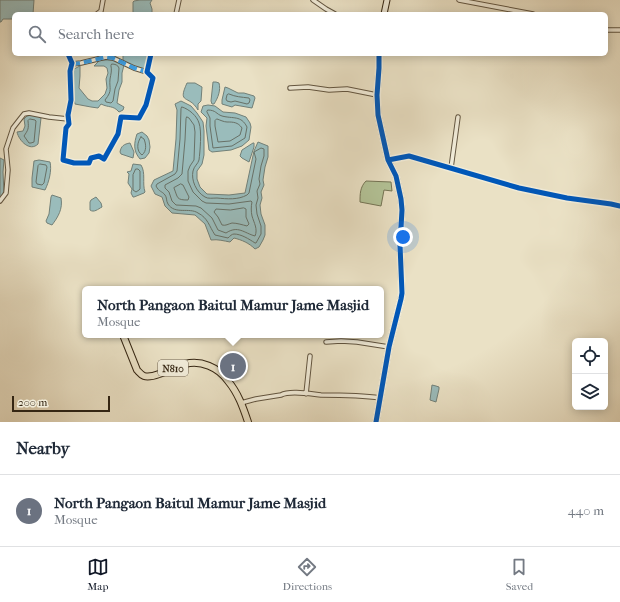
<!DOCTYPE html>
<style>
:root{--surface:#fff;--page:#f6f6f7;--text:#1f2937;--muted:#747a83;--line:#e0e1e3;--accent:#111827}
body{margin:0;font-family:"IM FELL French Canon",serif;background:var(--page);color:var(--text)}
.controls{position:absolute;right:12px;bottom:12px;display:grid;overflow:hidden;border-radius:6px;box-shadow:0 2px 10px #0003}
.controls button{width:36px;height:36px;display:grid;place-items:center;padding:0;border:0;border-bottom:1px solid var(--line);background:var(--surface);color:var(--text);font:20px sans-serif}
.scale{position:absolute;left:12px;bottom:10px;width:98px;box-sizing:border-box;padding-left:4px;border:2px solid #352613;border-top:0;font-size:11px;line-height:14px;white-space:nowrap;color:#352613;-webkit-text-stroke:3px #f1ecd9;paint-order:stroke}
.you{position:absolute;left:403px;top:237px;width:14px;height:14px;margin:-10px;border:3px solid #fff;border-radius:50%;background:#1a73e8;box-shadow:0 0 0 6px #1a73e833}
.badge{display:grid;place-items:center;width:26px;height:26px;border-radius:50%;background:var(--accent);color:#fff;font-size:13px;font-weight:700}
.pin{position:absolute;translate:-50% -50%;border:2px solid #fff;box-shadow:0 1px 4px #0006}
.popup{position:absolute;left:82px;top:286px;width:302px;height:52px;box-sizing:border-box;display:grid;place-content:center;border-radius:6px;background:var(--surface);filter:drop-shadow(0 1px 3px #0005);font-size:13px;white-space:nowrap;color:var(--muted)}
.popup b{font-size:15px;color:var(--text)}
.popup::after{content:'';position:absolute;left:50%;top:100%;margin-left:-8px;border:8px solid transparent;border-top-color:var(--surface)}
.list{margin:0;padding:0;list-style:none}
h2{display:flex;justify-content:space-between;align-items:center;height:52px;margin:0;padding:0 16px;font-size:17px}
h2 small{font-size:13px;font-weight:400;color:var(--muted)}
.list li{display:grid;grid-template-columns:26px 1fr auto;gap:12px;align-items:center;box-sizing:border-box;height:72px;padding:0 16px;border-top:1px solid var(--line)}
.list b{display:block;font-size:15px;white-space:nowrap}
.list p{margin:0;font-size:13px;white-space:nowrap;color:var(--muted)}
.list em{font-size:13px;font-style:normal;color:var(--muted)}
.icon{flex:none;width:22px;height:22px;fill:none;stroke:currentColor;stroke-width:2;stroke-linecap:round;stroke-linejoin:round}
.map{position:relative;flex:none;width:620px;height:422px;overflow:hidden}
.search{position:absolute;background:var(--surface);box-shadow:0 2px 10px #0003;left:12px;right:12px;top:12px;height:44px;display:flex;align-items:center;gap:10px;box-sizing:border-box;padding:0 14px;border-radius:6px;color:var(--muted);font-size:15px}
.sheet{height:124px;background:var(--surface)}
nav{display:flex;justify-content:space-around;align-items:center;box-sizing:border-box;height:56px;border-top:1px solid var(--line);background:var(--surface);font-size:11px;color:var(--muted)}
nav a{display:grid;justify-items:center;gap:2px}
nav .on{color:var(--accent)}
.map>svg:first-child{display:block}
.green{fill:#b3c397;stroke:#747455}
.water{fill:#9abcbb;stroke:#728078}
.lines{fill:none;stroke-linecap:round;stroke-linejoin:round}
.shore{stroke:#687167;stroke-width:1}
.street-casing{stroke:#625540;stroke-width:5.5}
.secondary-casing{stroke:#352613;stroke-width:7}
.highway-casing{stroke:#352613;stroke-width:8}
.street{stroke:#f1ecd9;stroke-width:3.5}
.secondary{stroke:#f1ecd9;stroke-width:5}
.highway{stroke:#eae1c5;stroke-width:6}
.quiet{stroke:#3e9cde;stroke-width:4;stroke-dasharray:8 4;stroke-linecap:butt}
.cycleway-casing{stroke:#f1ecd9;stroke-width:8}
.cycleway{stroke:#0057b8;stroke-width:5}
.labels{text-anchor:middle;stroke-width:3.5;stroke-linejoin:round;paint-order:stroke}
.shield{fill:#f1ecd9;stroke:#6d614e;stroke-width:1}
.shield-label{font-size:10px;font-weight:bold;fill:#352613}
</style>
<div class="map">
<svg width="620" height="422" viewBox="0 0 620 422">
<rect width="100%" height="100%" fill="#eae1c5"/>
<filter id="stains"><feTurbulence type="fractalNoise" baseFrequency=".005" numOctaves="4"/><feColorMatrix values="0 0 0 0 .2 0 0 0 0 .09 0 0 0 0 .02 0 0 0 .5 -.17"/></filter>
<radialGradient id="worn" r=".72"><stop offset=".6" stop-color="#630" stop-opacity="0"/><stop offset="1" stop-color="#630" stop-opacity=".3"/></radialGradient>
<path class="green" d="M366,181L391,182L392,191L384,190L381,206L360,202C360,194 360,187 366,181Z"/>
<path class="water" d="M0,0H34L33,14H14V19H3L1,22H0Z
M140,0H152L150,3L152,9V14H133V2L134,1Z
M124,54H149V64L145,70L139,69L123,61V56Z
M100,60H115L124,65L122,73V82L119,90L117,103L124,107L123,110L119,112C113,105 109,108 101,104L98,108L91,107L75,104L73,95L72,70L80,66V76L79,88L88,99L92,101H98L105,94L107,88L106,79L108,73L107,68L104,66H94Z
M213,82H216L219,83C221,90 218,98 214,104H212L211,101Z
M187,83H195L202,87L201,101L198,104V110C189,94 177,105 187,83Z
M225,87L228,88L238,93H244L254,96L255,98L252,108L235,105L232,107L222,104V100Z
M181,101L191,106L197,113L203,122L204,131V155L202,164L197,171V179L200,187L207,194L229,195L245,193L254,151L258,142L268,146V157L265,167L263,180L264,185L261,192L262,198L260,205L261,214L265,225V235L263,240L259,247L255,249C249,243 242,240 234,238L230,242C224,241 218,239 211,240L205,224L195,215L172,213L165,206L162,197L155,194L151,186L154,180L173,171L176,139L177,110L175,104Z
M208,105L215,106L223,112L235,113L246,117L250,123L251,127L249,140L242,146L231,150L212,152L209,150L206,126L207,118L201,112L203,106Z
M32,115L38,116L41,118L38,144C30,152 19,141 17,132L23,131L25,126L24,119L27,116Z
M142,132L147,136L149,140L150,147L149,153L145,158L140,159C133,151 134,143 137,134Z
M130,143L134,152L133,158L121,154L120,152C121,146 124,144 130,143Z
M253,143H254V147L249,162L242,158L240,156L242,150Z
M0,158L4,160L3,172L4,194L0,199Z
M39,160L50,162C52,170 49,182 45,190L32,187V178L34,161Z
M133,164L141,165C146,173 142,183 145,192L144,193L134,197H133L131,193L132,189L128,183L129,174L127,172L131,171Z
M52,195L61,198C63,209 58,217 52,225L47,223L46,221L49,214L51,197Z
M96,197L101,203L102,207C98,209 94,213 90,210V202L91,200Z
M432,385L436,386L439,387V389L436,402L430,400Z"/>
<g class="lines">
<path class="shore" d="M112,64C115,64 118,65 119,68L118,81L115,89L113,101L111,103L106,102L105,100C113,90 109,89 110,79C111,74 112,70 111,66Z
M229,94C236,97 241,97 249,98L250,100L249,103L247,104L235,101L231,102L227,101L226,99L227,95Z
M182,107C189,109 197,116 199,123C202,131 200,152 199,160C198,164 194,166 193,171C191,180 196,192 205,197C208,199 213,198 217,198C227,199 238,200 247,195L249,193L256,159L254,152L261,148L264,149V156L261,166L259,179L260,184L257,191L258,198L256,205L257,214L261,226V234L256,243H255C249,239 241,234 234,234C232,234 230,236 228,238L215,235C209,226 208,218 198,213C189,207 175,215 168,204C166,201 167,197 165,195C162,191 159,192 156,186L157,184L175,174L177,171L180,139L181,109Z
M208,110C216,110 216,114 222,116C233,119 241,115 247,127L245,138L232,146L213,148L210,126V118L207,112Z
M187,117L189,118L194,125L195,132L194,160L190,166L188,171V181L193,192L202,201L206,203L229,204L251,201L252,202C251,206 251,212 252,216C254,223 258,229 255,236C244,233 238,225 226,233L218,230L212,218L201,208L196,206L176,205L172,201L169,192L165,188V185L178,178L182,174L185,140L186,119Z
M30,119L35,120L36,121L34,142L31,143H29L24,136C28,130 29,129 28,121Z
M217,119C220,120 224,122 227,122C233,122 238,122 242,128L240,135L230,141L218,142L215,126V121Z
M141,137L144,139C146,144 147,151 142,155C136,151 137,142 141,137Z
M40,164L46,165L47,167L44,183L42,185L37,184L36,182L38,166Z
M136,169H138L140,171V189L139,190L136,192L133,190V175Z
M181,184L183,185L189,197L188,200C176,200 178,198 174,188Z
M244,208L246,209V217L249,224L247,226C243,225 237,223 232,223C228,224 226,226 222,225L218,217L214,212L216,209L230,210Z"/>
<g class="street-casing">
<path id="street" d="M313,0L326,9L335,14
M459,0L533,14
M97,14L101,11L103,0
M176,14L179,0
M606,30H620
M68,54L72,63L70,71L71,100L68,115L69,124L66,128L63,160L74,163H89L91,158L99,156L104,159L118,134L121,117L139,118L146,105L153,78L147,72L151,54
M72,64L81,63L106,57L113,58L134,68L147,72
M290,88L308,87L329,90L347,89L377,95
M388,160L409,156L519,188L567,198L611,204L620,206
M451,168L458,117
M0,201L6,193L8,170L6,149L13,128L20,119L24,114L29,113L49,117L68,119
M326,342L341,341L357,342L389,347
M306,394L310,356
M241,403L256,399L281,395C290,390 311,394 321,395C341,395 361,395 380,398"/>
</g>
<g class="secondary-casing">
<path id="secondary" d="M384,14L387,0
M376,422L389,347L401,299L402,293L400,245L402,210L401,199L396,176L388,160L378,115L377,95L379,68V54"/>
</g>
<g class="highway-casing">
<path id="highway" d="M123,335L137,370C139,372 141,375 144,376C150,378 156,375 162,373C169,370 177,366 185,364C201,360 218,367 228,381C238,393 243,407 248,422"/>
</g>
<use href="#street" class="street"/>
<use href="#secondary" class="secondary"/>
<use href="#highway" class="highway"/>
<path class="quiet" d="M72,64L81,63L106,57L113,58L134,68L147,72"/>
<g class="cycleway-casing">
<path id="cycleway" d="M68,54L72,63L70,71L71,100L68,115L69,124L66,128L63,160L74,163H89L91,158L99,156L104,159L118,134L121,117L139,118L146,105L153,78L147,72L151,54
M388,160L409,156L519,188L567,198L611,204L620,206
M376,422L389,347L401,299L402,293L400,245L402,210L401,199L396,176L388,160L378,115L377,95L379,68V54"/>
</g>
<use href="#cycleway" class="cycleway"/>
</g>
<g class="labels">
<rect class="shield" x="158" y="360" width="30" height="16" rx="3"/>
<g class="shield-label">
<text x="173" y="372">N810</text>
</g>
</g>
<rect width="100%" height="100%" filter="url(#stains)"/>
<rect width="100%" height="100%" fill="url(#worn)"/>
</svg>
<div class="controls">
<button><svg class="icon" aria-label="locate" viewBox="0 0 24 24"><circle cx="12" cy="12" r="6"/><path d="M12 2v4M12 18v4M2 12h4M18 12h4"/></svg></button>
<button><svg class="icon" aria-label="layers" viewBox="0 0 24 24"><path d="M12 4l9 5-9 5-9-5zM3 14l9 5 9-5"/></svg></button>
</div>
<div class="scale">200 m</div>
<div class="you"></div>
<div class="pin badge" style="left:233px;top:366px;background:#6b7280">1</div>
<div class="popup"><b>North Pangaon Baitul Mamur Jame Masjid</b>Mosque</div>
<div class="search"><svg class="icon" aria-label="search" viewBox="0 0 24 24"><circle cx="10" cy="10" r="6"/><path d="M15 15l6 6"/></svg>Search here</div>
</div>
<section class="sheet">
<h2>Nearby<small></small></h2>
<ul class="list">
<li><span class="badge" style="background:#6b7280">1</span><div><b>North Pangaon Baitul Mamur Jame Masjid</b><p>Mosque</p></div><em>440 m</em></li>
</ul>
</section>
<nav>
<a class="on"><svg class="icon" aria-label="map" viewBox="0 0 24 24"><path d="M3 6l6-2 6 2 6-2v14l-6 2-6-2-6 2zM9 4v14M15 6v14"/></svg>Map</a>
<a><svg class="icon" aria-label="directions" viewBox="0 0 24 24"><path d="M12 3l9 9-9 9-9-9zM9 14v-3h6M13 9l2 2-2 2"/></svg>Directions</a>
<a><svg class="icon" aria-label="saved" viewBox="0 0 24 24"><path d="M7 4h10v16l-5-4-5 4z"/></svg>Saved</a>
</nav>
